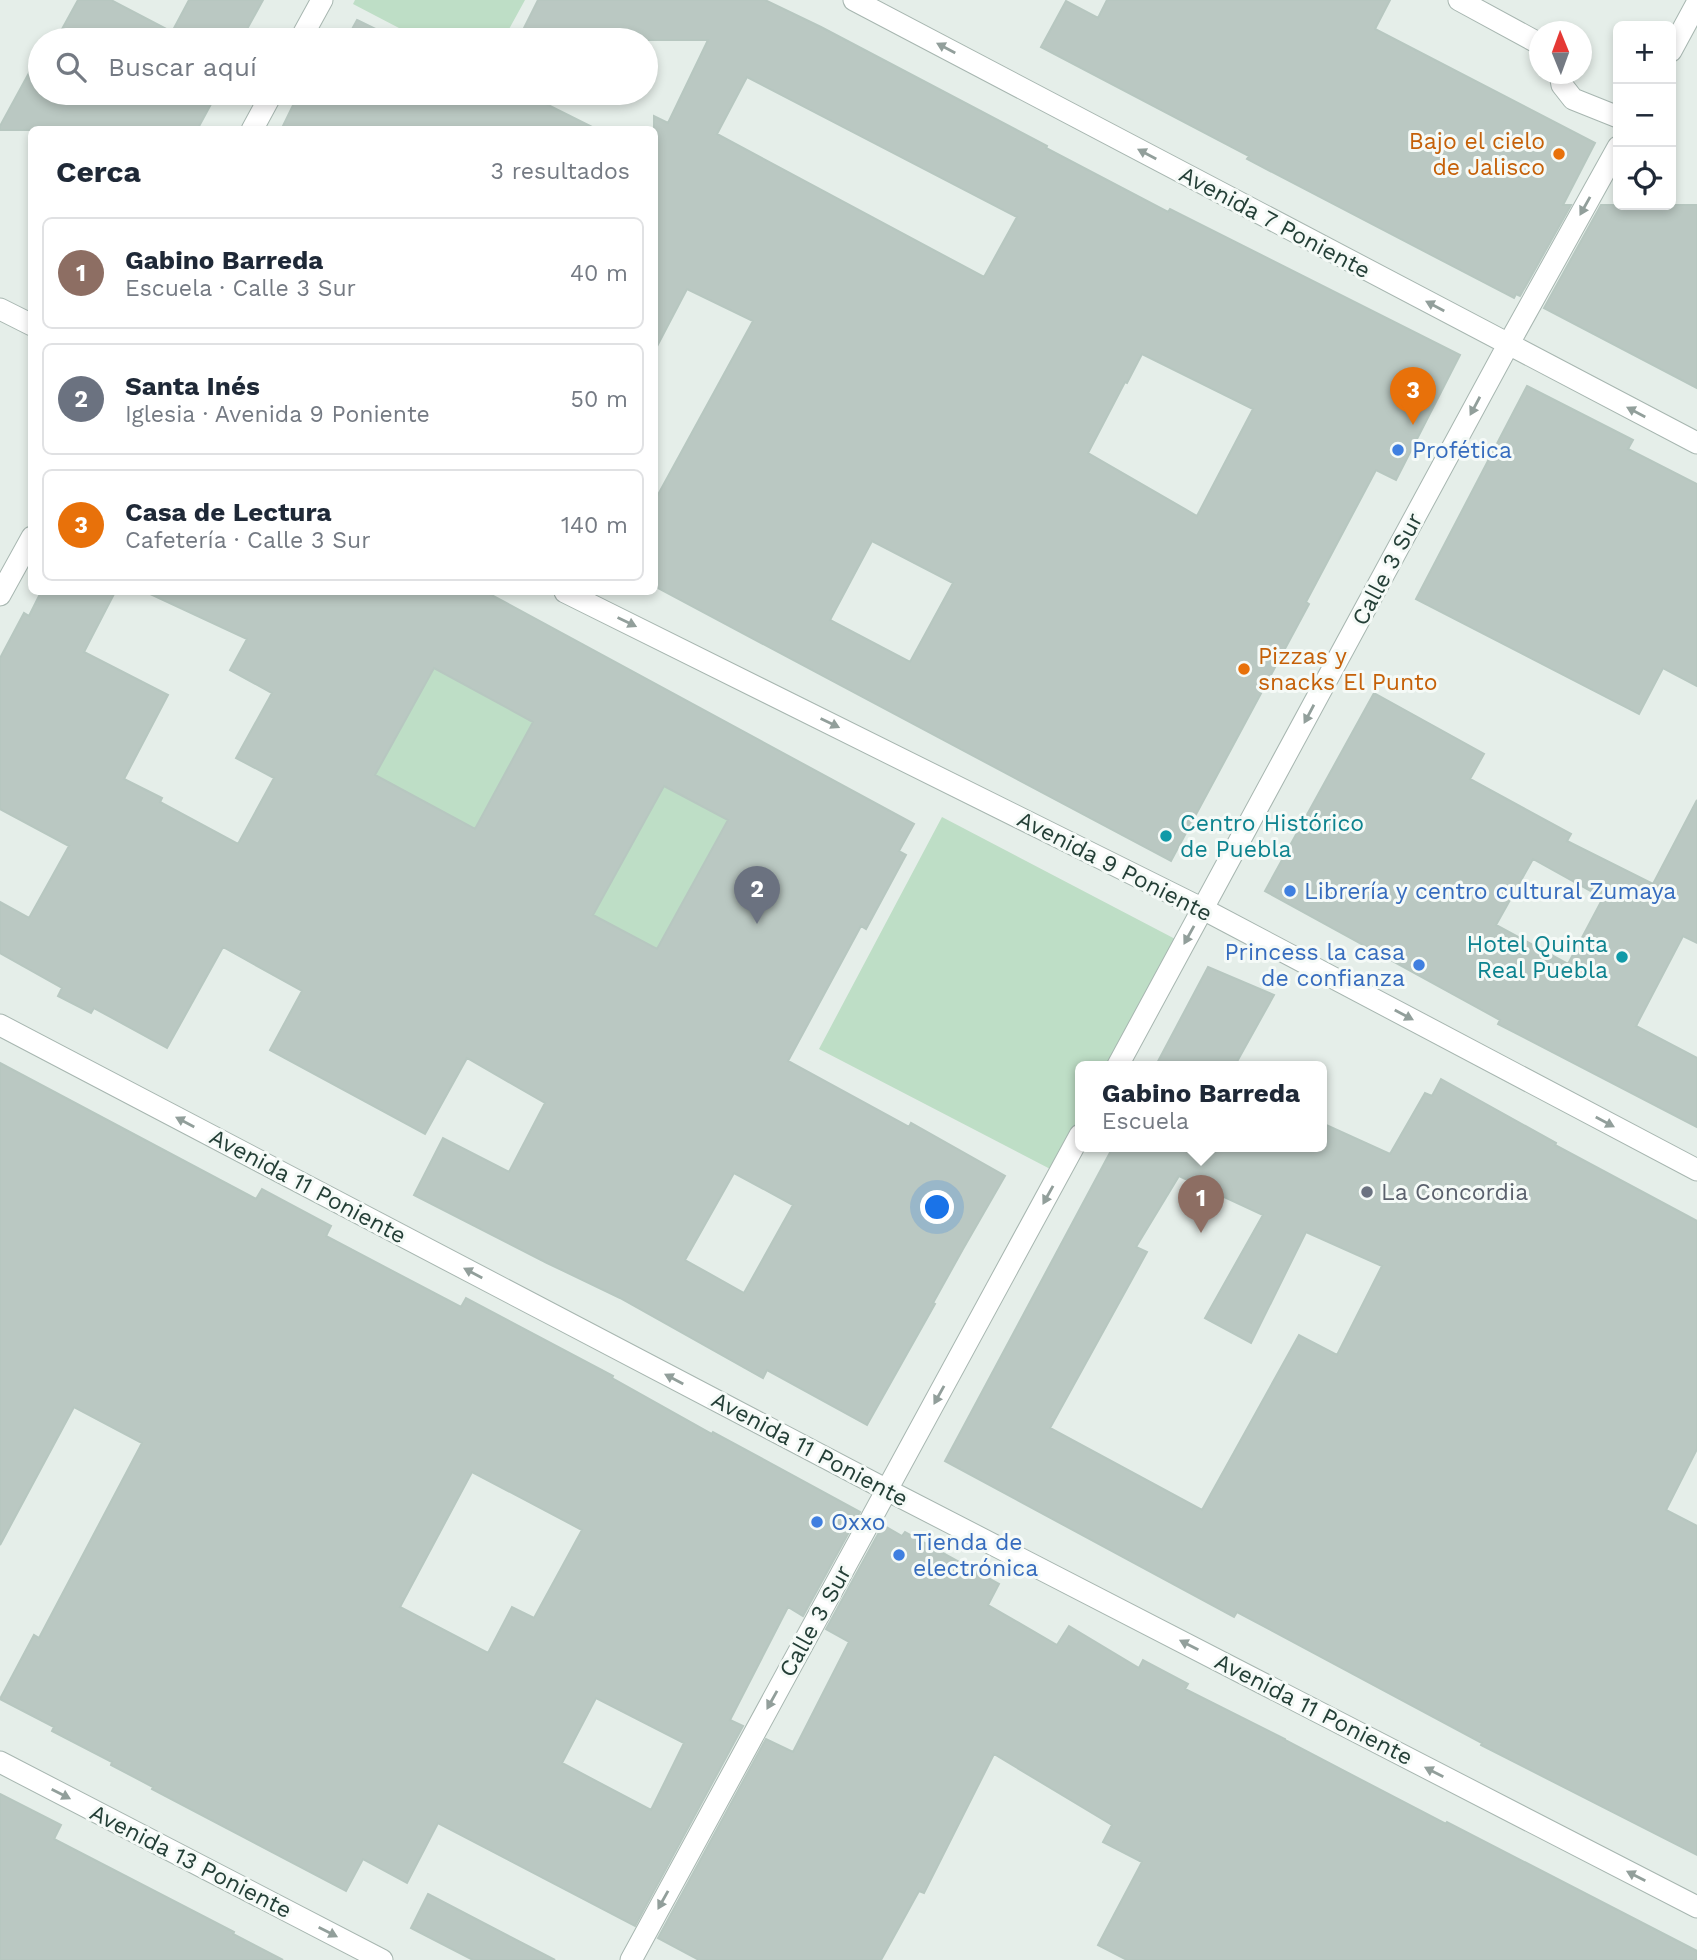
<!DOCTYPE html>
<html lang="es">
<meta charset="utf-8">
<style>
:root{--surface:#fff;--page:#f2f2f3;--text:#1f2937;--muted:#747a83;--line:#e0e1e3;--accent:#1a73e8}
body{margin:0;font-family:"Work Sans",sans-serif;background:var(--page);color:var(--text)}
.controls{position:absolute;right:21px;top:21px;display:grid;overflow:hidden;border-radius:10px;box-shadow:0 4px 10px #0003}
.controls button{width:63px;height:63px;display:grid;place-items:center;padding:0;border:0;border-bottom:2px solid var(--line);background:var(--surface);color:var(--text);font:35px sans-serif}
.compass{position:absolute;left:1529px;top:21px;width:63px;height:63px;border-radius:50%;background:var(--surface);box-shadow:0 4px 10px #0003;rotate:359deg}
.you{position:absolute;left:938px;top:1208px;width:24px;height:24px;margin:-18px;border:5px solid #fff;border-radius:50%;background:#1a73e8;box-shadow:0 0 0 10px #1a73e833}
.badge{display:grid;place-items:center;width:46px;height:46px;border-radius:50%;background:var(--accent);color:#fff;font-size:23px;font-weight:700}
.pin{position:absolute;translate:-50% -58px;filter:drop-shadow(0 2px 4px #0008)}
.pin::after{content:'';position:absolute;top:37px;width:24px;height:21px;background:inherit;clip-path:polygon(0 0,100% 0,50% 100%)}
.popup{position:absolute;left:1075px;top:1061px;width:252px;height:91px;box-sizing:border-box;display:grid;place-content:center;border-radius:10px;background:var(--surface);filter:drop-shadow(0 2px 5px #0005);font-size:23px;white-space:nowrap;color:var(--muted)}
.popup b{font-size:26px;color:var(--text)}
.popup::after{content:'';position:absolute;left:50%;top:100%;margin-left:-14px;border:14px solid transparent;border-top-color:var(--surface)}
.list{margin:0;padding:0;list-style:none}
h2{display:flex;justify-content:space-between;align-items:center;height:91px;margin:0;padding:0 28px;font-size:30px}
h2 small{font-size:23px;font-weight:400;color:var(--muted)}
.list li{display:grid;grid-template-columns:46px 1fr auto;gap:21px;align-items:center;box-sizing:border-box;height:112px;margin:0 14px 14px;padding:0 14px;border:2px solid var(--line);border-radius:10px}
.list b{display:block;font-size:26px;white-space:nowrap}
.list p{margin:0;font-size:23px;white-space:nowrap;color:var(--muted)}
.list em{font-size:23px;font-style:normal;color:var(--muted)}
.icon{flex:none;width:38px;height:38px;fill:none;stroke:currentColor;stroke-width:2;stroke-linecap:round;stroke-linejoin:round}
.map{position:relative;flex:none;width:1697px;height:1960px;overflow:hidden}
.search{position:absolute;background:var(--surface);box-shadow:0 4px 10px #0003;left:28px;top:28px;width:630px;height:77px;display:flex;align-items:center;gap:18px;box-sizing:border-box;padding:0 24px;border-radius:38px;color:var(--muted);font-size:26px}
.panel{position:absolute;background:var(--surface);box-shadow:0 4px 10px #0003;left:28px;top:126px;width:630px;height:469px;border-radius:10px}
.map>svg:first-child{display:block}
.green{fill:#bedec6}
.building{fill:#bac8c2;stroke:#b7c7c0;stroke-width:2;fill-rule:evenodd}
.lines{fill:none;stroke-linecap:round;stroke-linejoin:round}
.service-casing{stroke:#a7b6b0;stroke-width:23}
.minor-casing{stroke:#a7b6b0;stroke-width:23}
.service{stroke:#fff;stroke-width:21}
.minor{stroke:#fff;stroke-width:21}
.oneway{fill:#929f9b}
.food-dot{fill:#e8710a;stroke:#f5faf7;stroke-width:2.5}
.shop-dot{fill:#3f7fe0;stroke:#f5faf7;stroke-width:2.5}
.culture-dot{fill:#0f9aa8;stroke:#f5faf7;stroke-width:2.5}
.worship-dot{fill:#6b7280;stroke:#f5faf7;stroke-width:2.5}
.labels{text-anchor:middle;stroke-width:6;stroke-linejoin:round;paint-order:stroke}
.food-label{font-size:23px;fill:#c56008;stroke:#f5faf7;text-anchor:end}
.street-label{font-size:23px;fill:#243f37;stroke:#f5faf7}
.shop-label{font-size:23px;fill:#366cbe;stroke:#f5faf7;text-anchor:start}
.culture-label{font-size:23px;fill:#0d838f;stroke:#f5faf7;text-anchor:start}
.worship-label{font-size:23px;fill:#5b616d;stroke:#f5faf7;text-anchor:start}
</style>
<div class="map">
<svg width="1697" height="1960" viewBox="0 0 1697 1960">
<rect width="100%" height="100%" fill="#e5eee9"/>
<path class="green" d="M355,0H525L503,40H422L353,4Z
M434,668L533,722L475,829L375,775Z
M664,786L728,820L657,949L593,915Z
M942,817L1179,941L1112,1067H1080V1127L1056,1172L819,1049Z"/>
<path class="building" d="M78,0H111L172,32L189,0H263L241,40H56Z
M538,0H765L821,27L973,107L1047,146L1046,148L1168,212L1170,209L1460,355L1396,480L1376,470L1306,602L1309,604L1171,861L654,586V502L753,321L687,289L654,352V116L668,123L708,40H518ZM747,77L1017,217L984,277L717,134ZM1142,354L1253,409L1197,516L1088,453L1125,382L1127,383ZM872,541L953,583L910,662L830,620Z
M1107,0H1390L1375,29L1595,143L1563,205H1571L1520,296L1516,294L1514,298L1247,159L1249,156L1041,47L1066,1L1098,18Z
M357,20L398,40H346Z
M35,62L40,65V93H217L197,130H0V126Z
M299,93H537L534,98L598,130H281Z
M1601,205H1697V388L1544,308Z
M1527,386L1633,440L1628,449L1697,484V686L1663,668L1639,714L1416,599Z
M41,592H115L84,652L168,695L124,779L162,798L160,802L238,844L274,778L236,758L272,693L230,670L247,639L146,592H486L914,824L899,851L906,855L866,929L861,926L788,1061L909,1127L911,1123L1005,1176L963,1249L933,1303L935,1304L867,1425L767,1370L763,1378L620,1298L547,1263L414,1195L443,1138L509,1172L545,1103L467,1058L425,1134L270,1050L302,991L223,947L167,1048L94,1008L91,1013L58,996L62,988L0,953V902L29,918L69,846L0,809V658L24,613L29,616ZM434,668L533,722L475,829L375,775ZM664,786L728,820L657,949L593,915ZM734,1173L793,1205L744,1293L685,1260Z
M1374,693L1484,754L1470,779L1571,834L1567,841L1653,884L1697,800V943L1683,936L1636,1026L1697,1058V1127L1498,1024L1500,1020L1265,891ZM1533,859L1603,898L1568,964L1496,925Z
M1208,967L1274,995L1234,1067H1155Z
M0,1063L256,1199L262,1189L331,1226L326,1236L461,1307L466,1298L613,1376L612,1378L712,1434L713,1432L860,1512L803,1616L788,1607L730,1720L743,1726L635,1926L438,1823L407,1883L363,1859L346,1891L152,1789L153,1787L111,1765L112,1762L52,1731L54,1727L0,1699L34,1635L39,1638L142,1443L74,1407L0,1545ZM472,1472L582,1530L534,1618L512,1607L488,1653L400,1607ZM596,1698L684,1743L651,1810L562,1763Z
M1441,1079L1556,1143L1555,1145L1697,1221V1449L1666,1510L1697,1526V1855L1481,1745L1482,1743L1237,1612L1234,1617L945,1461L1113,1147H1322V1123L1390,1154L1425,1093L1432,1096ZM1179,1176L1263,1215L1205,1318L1251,1343L1306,1232L1382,1266L1337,1355L1299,1335L1202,1510L1050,1428L1147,1252L1136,1247Z
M883,1525L902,1536L905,1532L999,1584L988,1605L1057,1645L1069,1626L1139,1668L1143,1660L1188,1684L1185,1689L1285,1739V1740L1446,1824L1447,1822L1697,1951V1960H1127L1098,1945L1142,1862L1103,1842L1112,1825L994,1754L924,1893L919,1891L881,1960H699L658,1938L766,1739L793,1752L849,1642L826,1629Z
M0,1794L61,1825L54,1839L234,1932L233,1934L283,1960H0Z
M428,1894L555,1960H473L411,1928Z"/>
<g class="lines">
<g class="service-casing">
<path id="service" d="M1459,0L1540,44
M1560,74L1562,85L1573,99L1618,117"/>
</g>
<g class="minor-casing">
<path id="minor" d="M854,0L1697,443
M300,40L322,0
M1671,51L1697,3
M252,130L272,93
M0,309L32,325
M565,592L1203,909L1697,1170
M0,595L32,537
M0,1025L887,1490L1697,1907
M1117,1067L1508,345L1618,147
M0,1762L382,1960
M631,1960L1080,1135"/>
</g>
<use href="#service" class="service"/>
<use href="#minor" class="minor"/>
</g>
<defs><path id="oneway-solid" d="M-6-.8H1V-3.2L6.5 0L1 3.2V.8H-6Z" transform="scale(1.75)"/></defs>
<g class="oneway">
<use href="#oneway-solid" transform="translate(946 48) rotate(-152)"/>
<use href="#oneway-solid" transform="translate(1147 154) rotate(-152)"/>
<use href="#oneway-solid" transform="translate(1585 206) rotate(119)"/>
<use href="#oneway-solid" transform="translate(1435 306) rotate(-152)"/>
<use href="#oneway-solid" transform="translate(1475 406) rotate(118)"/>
<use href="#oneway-solid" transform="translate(1636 412) rotate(-152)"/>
<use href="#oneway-solid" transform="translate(627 622) rotate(26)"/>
<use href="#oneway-solid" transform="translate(1309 714) rotate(118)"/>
<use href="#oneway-solid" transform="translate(830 723) rotate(26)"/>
<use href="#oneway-solid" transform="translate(1189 935) rotate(119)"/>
<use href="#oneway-solid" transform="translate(1404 1015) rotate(28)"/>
<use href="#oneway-solid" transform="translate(185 1122) rotate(-152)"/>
<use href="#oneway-solid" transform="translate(1605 1122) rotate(28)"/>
<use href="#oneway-solid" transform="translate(1048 1195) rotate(119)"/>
<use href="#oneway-solid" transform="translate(473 1273) rotate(-152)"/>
<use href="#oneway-solid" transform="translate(674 1379) rotate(-152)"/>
<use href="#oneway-solid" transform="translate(939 1395) rotate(119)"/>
<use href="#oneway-solid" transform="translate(1189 1645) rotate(-153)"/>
<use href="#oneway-solid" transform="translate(772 1700) rotate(119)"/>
<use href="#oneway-solid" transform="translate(1434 1772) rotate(-153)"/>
<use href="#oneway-solid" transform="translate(61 1794) rotate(27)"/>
<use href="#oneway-solid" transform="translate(1636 1876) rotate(-153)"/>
<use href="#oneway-solid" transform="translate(663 1900) rotate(119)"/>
<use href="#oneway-solid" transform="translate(328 1932) rotate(27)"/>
</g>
<g class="food-dot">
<circle cx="1559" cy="154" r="7"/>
<circle cx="1244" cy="669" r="7"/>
</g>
<g class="shop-dot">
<circle cx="1398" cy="450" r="7"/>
<circle cx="1290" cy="891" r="7"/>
<circle cx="1419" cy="965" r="7"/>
<circle cx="817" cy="1522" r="7"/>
<circle cx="899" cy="1555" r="7"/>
</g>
<g class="culture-dot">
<circle cx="1166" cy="836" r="7"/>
<circle cx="1622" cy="957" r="7"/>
</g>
<circle class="worship-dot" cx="1367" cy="1192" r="7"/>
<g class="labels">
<g class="food-label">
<text x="1545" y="149">Bajo el cielo<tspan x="1545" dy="26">de Jalisco</tspan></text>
<text x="1258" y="664" text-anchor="start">Pizzas y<tspan x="1258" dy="26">snacks El Punto</tspan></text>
</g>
<g class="street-label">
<text transform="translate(1275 222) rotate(28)" y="8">Avenida 7 Poniente</text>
<text transform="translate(1387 569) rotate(-62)" y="8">Calle 3 Sur</text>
<text transform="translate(1115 866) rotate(27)" y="8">Avenida 9 Poniente</text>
<text transform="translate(308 1186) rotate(28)" y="8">Avenida 11 Poniente</text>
<text transform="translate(810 1449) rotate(28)" y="8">Avenida 11 Poniente</text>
<text transform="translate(815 1621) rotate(-61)" y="8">Calle 3 Sur</text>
<text transform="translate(1314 1709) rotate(27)" y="8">Avenida 11 Poniente</text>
<text transform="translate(191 1861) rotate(27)" y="8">Avenida 13 Poniente</text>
</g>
<g class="shop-label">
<text x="1412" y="458">Profética</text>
<text x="1304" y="899">Librería y centro cultural Zumaya</text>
<text x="1405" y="960" text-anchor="end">Princess la casa<tspan x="1405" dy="26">de confianza</tspan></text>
<text x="831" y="1530">Oxxo</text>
<text x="913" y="1550">Tienda de<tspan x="913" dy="26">electrónica</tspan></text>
</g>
<g class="culture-label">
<text x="1180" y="831">Centro Histórico<tspan x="1180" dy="26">de Puebla</tspan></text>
<text x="1608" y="952" text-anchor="end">Hotel Quinta<tspan x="1608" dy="26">Real Puebla</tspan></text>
</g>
<g class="worship-label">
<text x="1381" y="1200">La Concordia</text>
</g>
</g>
</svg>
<div class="controls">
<button>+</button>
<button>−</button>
<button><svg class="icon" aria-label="locate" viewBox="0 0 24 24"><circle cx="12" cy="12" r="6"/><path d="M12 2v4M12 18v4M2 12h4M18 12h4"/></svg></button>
</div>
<svg class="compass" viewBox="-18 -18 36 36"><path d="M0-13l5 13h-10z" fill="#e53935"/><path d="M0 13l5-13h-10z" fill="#747a83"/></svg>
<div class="you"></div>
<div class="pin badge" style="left:1201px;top:1233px;background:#8d6e63">1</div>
<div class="popup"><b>Gabino Barreda</b>Escuela</div>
<div class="pin badge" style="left:757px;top:924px;background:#6b7280">2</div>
<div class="pin badge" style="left:1413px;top:425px;background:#e8710a">3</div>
<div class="search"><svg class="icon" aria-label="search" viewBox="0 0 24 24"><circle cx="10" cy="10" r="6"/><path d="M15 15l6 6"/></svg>Buscar aquí</div>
<section class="panel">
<h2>Cerca<small>3 resultados</small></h2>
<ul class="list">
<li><span class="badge" style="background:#8d6e63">1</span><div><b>Gabino Barreda</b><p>Escuela · Calle 3 Sur</p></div><em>40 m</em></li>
<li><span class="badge" style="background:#6b7280">2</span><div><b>Santa Inés</b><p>Iglesia · Avenida 9 Poniente</p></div><em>50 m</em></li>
<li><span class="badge" style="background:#e8710a">3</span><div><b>Casa de Lectura</b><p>Cafetería · Calle 3 Sur</p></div><em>140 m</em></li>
</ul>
</section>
</div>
